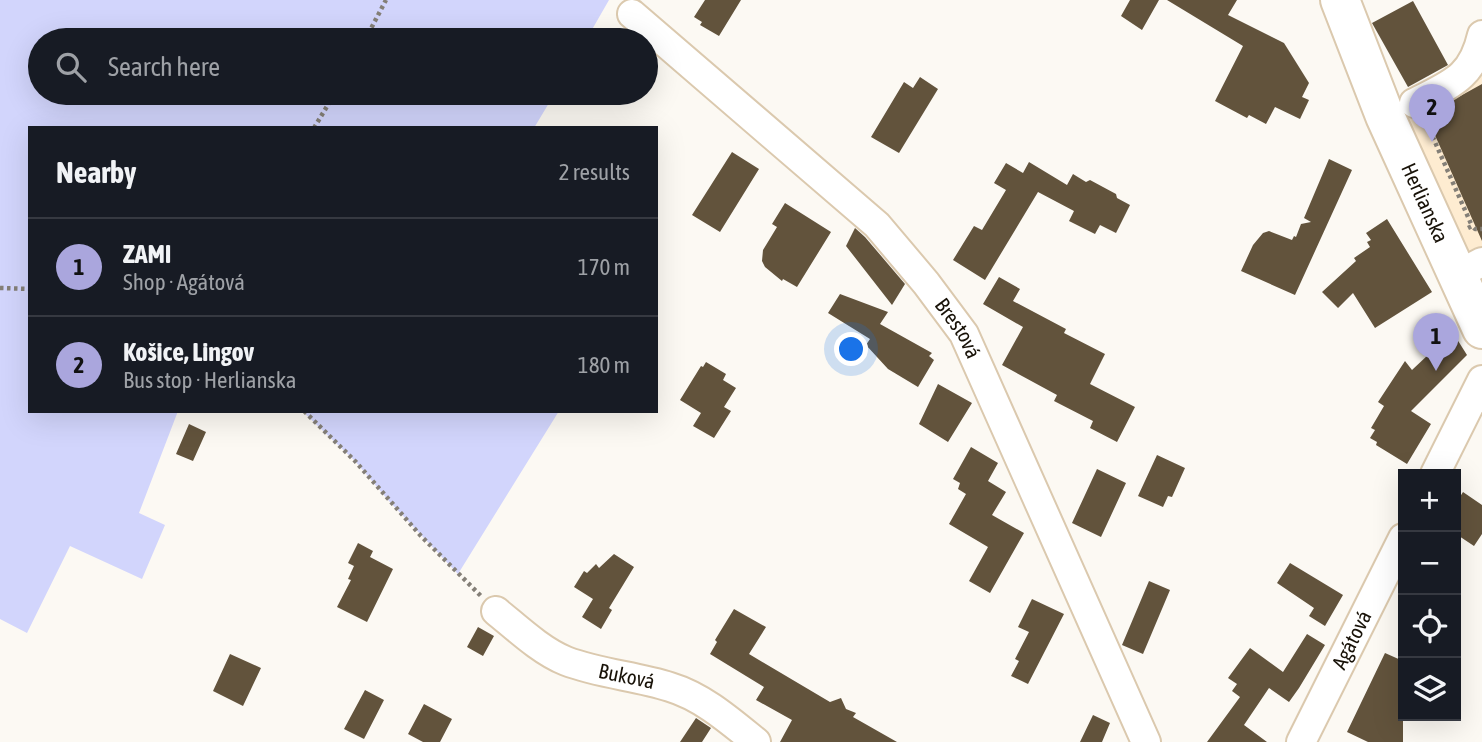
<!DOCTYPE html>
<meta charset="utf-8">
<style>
:root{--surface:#171b24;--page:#242831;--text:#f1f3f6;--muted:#9ea1a6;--line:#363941;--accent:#aaa6dd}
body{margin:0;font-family:"Asap Condensed",sans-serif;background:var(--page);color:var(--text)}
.controls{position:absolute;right:21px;bottom:21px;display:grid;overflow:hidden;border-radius:0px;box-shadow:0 7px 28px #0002}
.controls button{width:63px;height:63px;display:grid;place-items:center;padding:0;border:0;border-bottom:2px solid var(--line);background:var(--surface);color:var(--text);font:35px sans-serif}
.you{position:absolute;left:852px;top:350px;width:24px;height:24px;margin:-18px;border:5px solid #fff;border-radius:50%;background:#1a73e8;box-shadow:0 0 0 10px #1a73e833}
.badge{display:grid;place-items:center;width:46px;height:46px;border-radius:50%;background:var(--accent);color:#111;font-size:23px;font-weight:700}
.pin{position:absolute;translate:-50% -58px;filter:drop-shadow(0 2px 4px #0008)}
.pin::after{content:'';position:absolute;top:37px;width:24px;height:21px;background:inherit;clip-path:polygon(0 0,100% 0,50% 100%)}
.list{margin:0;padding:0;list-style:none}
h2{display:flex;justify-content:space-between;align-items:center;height:91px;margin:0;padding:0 28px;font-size:30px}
h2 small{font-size:23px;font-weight:400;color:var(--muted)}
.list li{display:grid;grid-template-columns:46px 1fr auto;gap:21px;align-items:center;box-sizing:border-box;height:98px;padding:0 28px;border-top:2px solid var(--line)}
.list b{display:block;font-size:26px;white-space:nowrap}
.list p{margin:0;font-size:23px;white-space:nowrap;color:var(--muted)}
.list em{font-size:23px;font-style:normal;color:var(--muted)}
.icon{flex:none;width:38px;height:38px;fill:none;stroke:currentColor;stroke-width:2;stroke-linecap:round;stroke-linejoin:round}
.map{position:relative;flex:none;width:1482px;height:742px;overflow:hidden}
.search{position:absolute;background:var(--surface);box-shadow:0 7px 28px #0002;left:28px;top:28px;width:630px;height:77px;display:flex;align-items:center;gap:18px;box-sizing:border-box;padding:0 24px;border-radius:38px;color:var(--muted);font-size:26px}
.panel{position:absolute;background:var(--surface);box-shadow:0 7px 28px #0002;left:28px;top:126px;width:630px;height:287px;border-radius:0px}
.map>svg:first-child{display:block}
.built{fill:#feecd1}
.green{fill:#d2d5fc}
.building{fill:#62533c}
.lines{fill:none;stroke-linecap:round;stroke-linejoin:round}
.minor-casing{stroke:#dbc9ae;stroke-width:32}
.primary-casing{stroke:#dbc9ae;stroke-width:42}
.path{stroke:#847f77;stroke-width:4.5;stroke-dasharray:3.5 3.5;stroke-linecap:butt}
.minor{stroke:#fff;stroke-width:28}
.primary{stroke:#fff;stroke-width:38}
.labels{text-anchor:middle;stroke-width:7;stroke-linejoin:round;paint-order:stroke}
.street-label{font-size:21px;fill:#181208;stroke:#fcf9f3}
</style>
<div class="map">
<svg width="1482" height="742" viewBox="0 0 1482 742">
<rect width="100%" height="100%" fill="#fcf9f3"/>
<path class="built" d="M1482,35V262L1457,275L1385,116L1415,103Z"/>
<path class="green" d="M0,0H609L586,40H40V93H555L534,128H30V411H178L139,513L165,525L142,579L70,546L27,633L0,619Z
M302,411H559L458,574L389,501L355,461Z"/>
<path class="building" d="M705,0H741L719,36L700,25L702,22L694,17Z
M1130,0H1159L1142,30L1121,16Z
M1167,0H1237L1228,15L1284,43L1309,83L1302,97L1309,100L1300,119L1275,107L1266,124L1249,115L1247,118L1215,101L1243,46Z
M1413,1L1448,65L1408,87L1372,23Z
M920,77L938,89L899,153L871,137L904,82L913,88Z
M1482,84V241L1426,115Z
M732,152L759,169L720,232L692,215Z
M1329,159L1352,170L1295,295L1241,271L1253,245L1263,233L1269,231L1292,240L1294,236L1296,237L1301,224L1311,222L1304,218Z
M1029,162L1067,185L1073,174L1086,182L1090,180L1116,194L1117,198L1130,205L1116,233L1100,225L1095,234L1069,221L1074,211L1038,192L985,280L953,260L974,226L982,230L1006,190L994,183L1006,163L1023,173Z
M785,203L831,232L797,287L783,279L782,281L765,267L762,261L763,250L777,227L772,224Z
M1387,219L1432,292L1375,328L1353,293L1338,308L1322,292L1356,261L1354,258L1370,247L1367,242L1371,240L1366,233Z
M855,228L865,237L905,284L892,305L846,246Z
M999,277L1020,289L1013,301L1066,329L1064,333L1105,354L1090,384L1135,407L1117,442L1090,428L1093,421L1054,401L1057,395L1002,365L1023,327L983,304Z
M840,294L888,312L880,324L932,353L929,356L934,360L918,387L888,369L866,345L870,339L828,313Z
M1455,336L1467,355L1411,411L1431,424L1407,464L1376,445L1377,442L1370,438L1375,430L1371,428L1384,406L1378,402L1405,361L1412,370L1429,354L1433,358Z
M706,362L726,374L723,380L736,388L724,407L731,411L714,438L693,426L701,413L680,400L701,366L703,367Z
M938,384L972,403L948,442L919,424Z
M189,424L206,432L193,461L176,454Z
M971,447L998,463L988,481L1006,492L992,515L1024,533L990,593L969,581L988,547L949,524L966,494L958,489L960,483L953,479Z
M1157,455L1185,468L1172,497L1168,496L1163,507L1138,496Z
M1097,469L1126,483L1101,537L1072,523Z
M1463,492L1482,505V534L1474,546L1456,534V503Z
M358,543L373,551L370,557L393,569L367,622L337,607L351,580L348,579L354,566L348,563Z
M614,554L634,567L609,608L612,610L601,629L582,617L593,599L574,587L584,571L587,573L596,564L599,568Z
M1290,563L1343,595L1325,626L1309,616L1314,608L1277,583Z
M1149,581L1170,590L1143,654L1122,645Z
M1032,599L1064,614L1028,684L1011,676L1019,661L1015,659L1029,632L1018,627Z
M734,609L766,627L749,654L830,702L841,698L846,709L856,713L853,717L897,742H780L792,720L756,700L764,687L710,654L717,642L715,640Z
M478,627L494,636L483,656L467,647Z
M1307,634L1325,645L1299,688L1289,702L1269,688L1244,725L1267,742H1207L1240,697L1232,691L1237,684L1228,678L1250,648L1283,672Z
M1385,653L1403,661V742H1368L1347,732Z
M230,654L261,668L243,706L213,691Z
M365,690L384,700L364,739L344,729Z
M424,704L452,719L440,742H423L408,734Z
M1093,715L1110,723L1102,742H1080Z
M696,718L711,728L702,742H680Z"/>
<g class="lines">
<g class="minor-casing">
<g id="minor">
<path id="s1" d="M632,14L877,225L926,283L964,334L1146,742"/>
<path d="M1414,103C1450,84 1472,79 1482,35"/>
<path d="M1457,275L1482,262"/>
<path d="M1435,474L1482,380"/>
<path id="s2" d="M496,611C517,628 541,651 566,661C600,674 636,676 670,687C703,697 730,721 756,742"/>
<path id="s3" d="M1301,742L1403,538"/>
</g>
</g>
<g class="primary-casing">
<g id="primary">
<path id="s4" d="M1340,0L1385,116L1482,329"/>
</g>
</g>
<path class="path" d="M365,40L386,0
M1427,124L1472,226
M314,128L335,93
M1468,228L1472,226L1475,229H1482
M0,288L30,289
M304,411L355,461L421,536L481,596"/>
<use href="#minor" class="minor"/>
<use href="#primary" class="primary"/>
</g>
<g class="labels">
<g class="street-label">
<text dy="7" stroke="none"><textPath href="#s4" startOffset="220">Herlianska</textPath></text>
<text dy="7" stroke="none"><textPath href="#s1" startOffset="455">Brestová</textPath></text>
<text dy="7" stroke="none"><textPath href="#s3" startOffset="114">Agátová</textPath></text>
<text dy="7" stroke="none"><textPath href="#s2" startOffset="149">Buková</textPath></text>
</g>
</g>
</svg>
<div class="controls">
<button>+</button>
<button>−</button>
<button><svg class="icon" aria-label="locate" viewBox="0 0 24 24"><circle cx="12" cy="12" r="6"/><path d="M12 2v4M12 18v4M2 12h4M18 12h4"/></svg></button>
<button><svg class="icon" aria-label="layers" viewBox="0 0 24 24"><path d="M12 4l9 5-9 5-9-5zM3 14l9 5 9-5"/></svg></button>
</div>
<div class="you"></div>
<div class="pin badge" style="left:1436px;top:371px">1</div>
<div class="pin badge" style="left:1432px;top:142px">2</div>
<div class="search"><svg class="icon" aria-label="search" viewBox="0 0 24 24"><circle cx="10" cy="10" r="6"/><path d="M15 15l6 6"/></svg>Search here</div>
<section class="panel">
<h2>Nearby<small>2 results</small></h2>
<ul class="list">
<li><span class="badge">1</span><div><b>ZAMI</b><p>Shop · Agátová</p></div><em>170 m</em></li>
<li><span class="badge">2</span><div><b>Košice, Lingov</b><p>Bus stop · Herlianska</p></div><em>180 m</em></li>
</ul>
</section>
</div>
